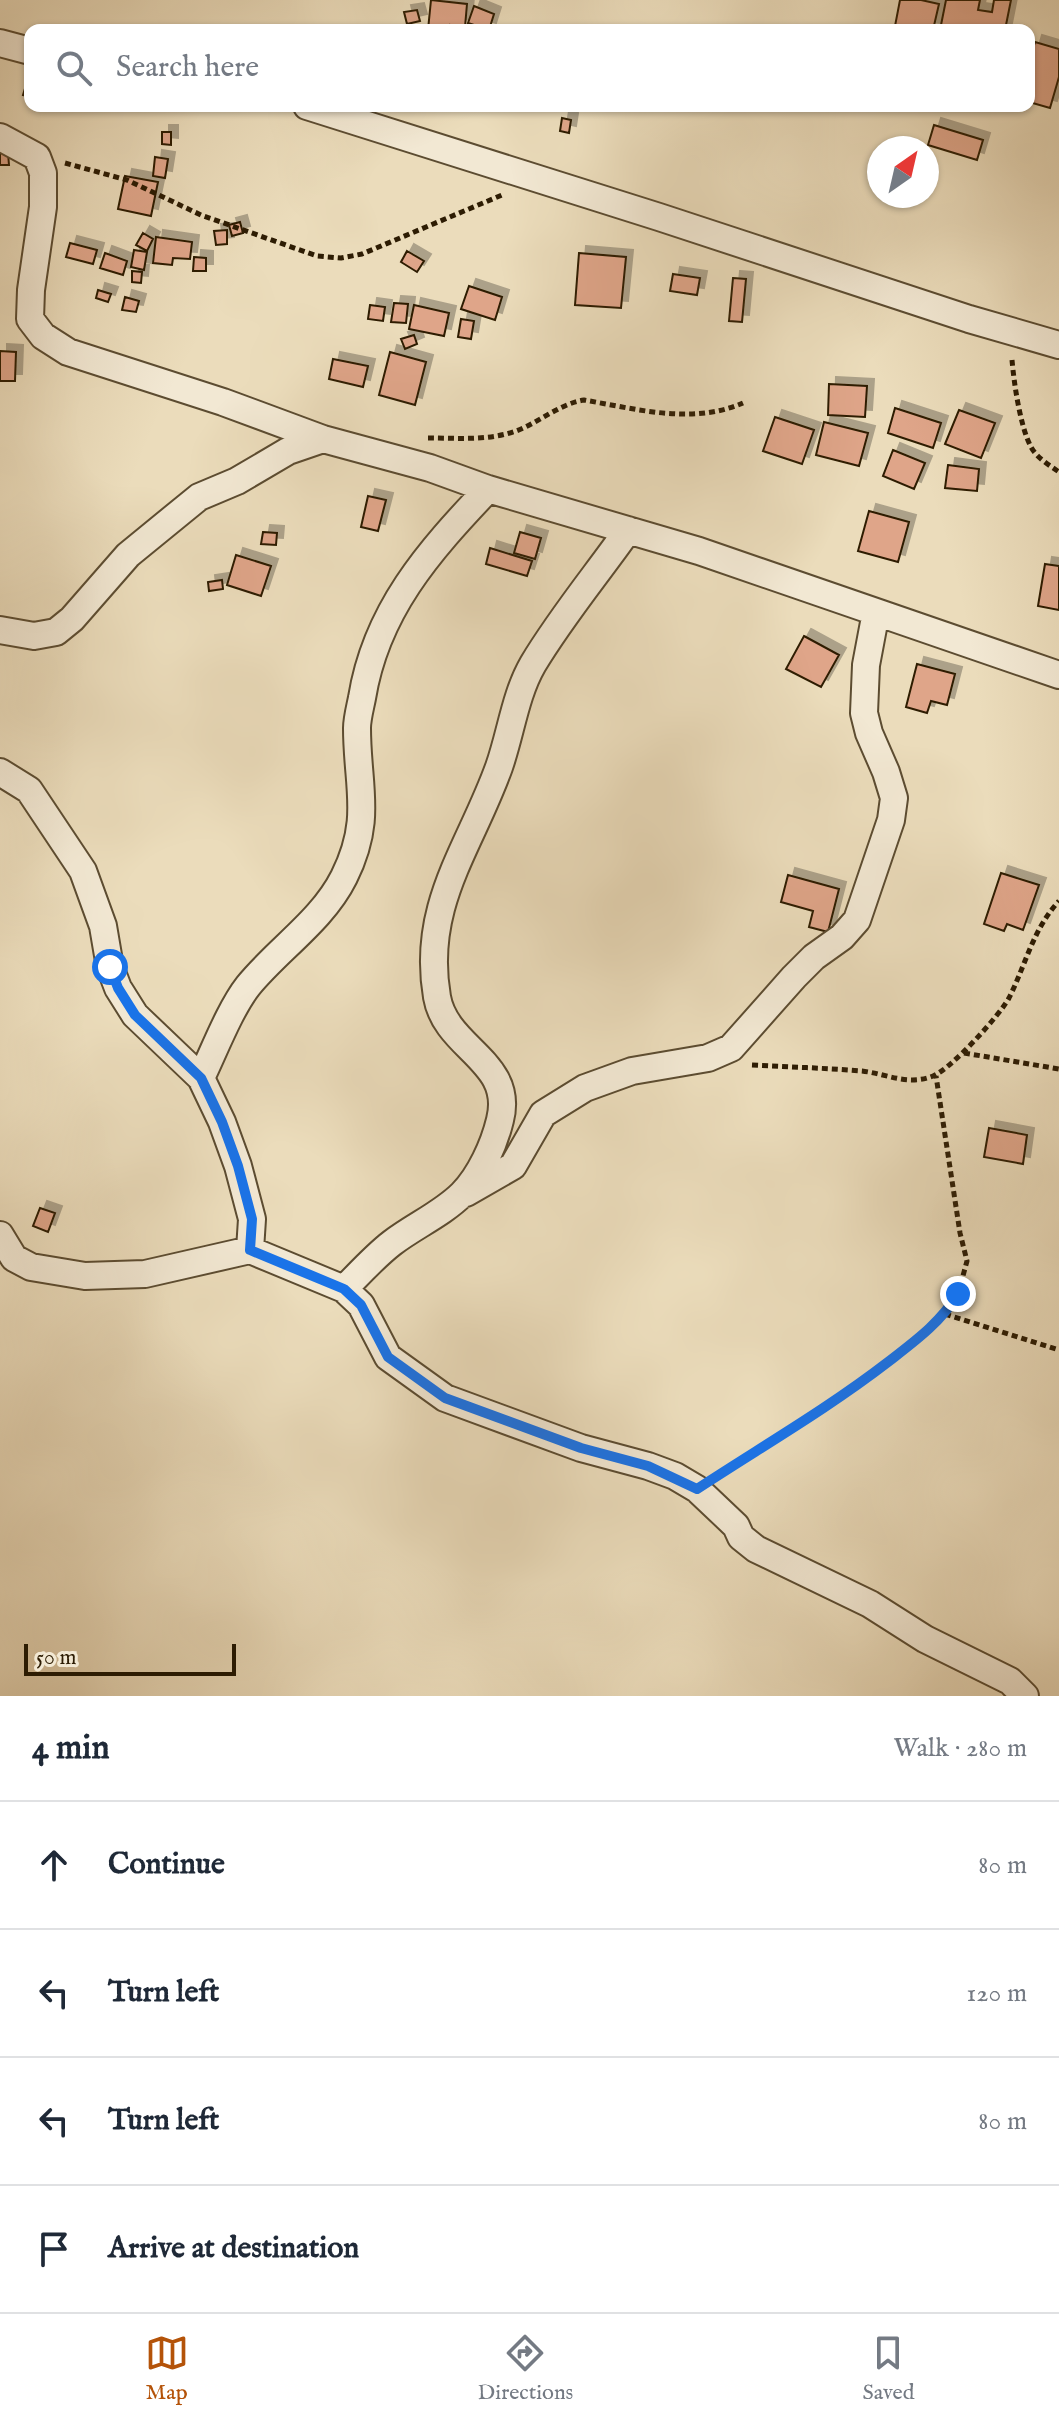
<!DOCTYPE html>
<meta charset="utf-8">
<style>
:root{--surface:#fff;--page:#f2f2f3;--text:#1f2937;--muted:#747a83;--line:#e0e1e3;--accent:#b45309}
body{margin:0;font-family:"IM FELL English",serif;background:var(--page);color:var(--text)}
.compass{position:absolute;left:867px;top:136px;width:72px;height:72px;border-radius:50%;background:var(--surface);box-shadow:0 2px 6px #0004;rotate:34deg}
.scale{position:absolute;left:24px;bottom:20px;width:212px;box-sizing:border-box;padding-left:8px;border:4px solid #2d1c03;border-top:0;font-size:22px;line-height:28px;white-space:nowrap;color:#2d1c03;-webkit-text-stroke:6px #f2e8d3;paint-order:stroke}
.stop{position:absolute;width:24px;height:24px;margin:-18px;border:6px solid #1a73e8;border-radius:50%;background:#fff}
.stop.end{background:#1a73e8;border-color:#fff;box-shadow:0 2px 8px #0008}
.list{margin:0;padding:0;list-style:none}
h2{display:flex;justify-content:space-between;align-items:center;height:104px;margin:0;padding:0 32px;font-size:34px}
h2 small{font-size:26px;font-weight:400;color:var(--muted)}
.list li{display:grid;grid-template-columns:52px 1fr auto;gap:24px;align-items:center;box-sizing:border-box;height:128px;padding:0 32px;border-top:2px solid var(--line)}
.list b{display:block;font-size:30px;white-space:nowrap}
.list em{font-size:26px;font-style:normal;color:var(--muted)}
.icon{flex:none;width:44px;height:44px;fill:none;stroke:currentColor;stroke-width:2;stroke-linecap:round;stroke-linejoin:round}
.map{position:relative;flex:none;width:1059px;height:1696px;overflow:hidden}
.search{position:absolute;background:var(--surface);box-shadow:0 2px 6px #0004;left:24px;right:24px;top:24px;height:88px;display:flex;align-items:center;gap:20px;box-sizing:border-box;padding:0 28px;border-radius:16px;color:var(--muted);font-size:30px}
.sheet{height:616px;background:var(--surface)}
nav{display:flex;justify-content:space-around;align-items:center;box-sizing:border-box;height:112px;border-top:2px solid var(--line);background:var(--surface);font-size:22px;color:var(--muted)}
nav a{display:grid;justify-items:center;gap:4px}
nav .on{color:var(--accent)}
.map>svg:first-child{display:block}
.building{fill:#dfa589;stroke:#2d1c03;stroke-width:2;filter:url(#shadow)}
.lines{fill:none;stroke-linecap:round;stroke-linejoin:round}
.minor-casing{stroke:#5c4c31;stroke-width:30}
.path{stroke:#2d1c03;stroke-width:5;stroke-dasharray:6 4;stroke-linecap:butt}
.minor{stroke:#f2e8d3;stroke-width:26}
.route{stroke:#1a73e8;stroke-width:10}
</style>
<div class="map">
<svg width="1059" height="1696" viewBox="0 0 1059 1696">
<defs>
<filter id="shadow"><feDropShadow dx="7" dy="-7" stdDeviation="0" flood-color="#0004"/></filter>
</defs>
<rect width="100%" height="100%" fill="#ebdcbb"/>
<filter id="stains"><feTurbulence type="fractalNoise" baseFrequency=".0025" numOctaves="4"/><feColorMatrix values="0 0 0 0 .2 0 0 0 0 .09 0 0 0 0 .02 0 0 0 .5 -.17"/></filter>
<radialGradient id="worn" r=".72"><stop offset=".6" stop-color="#630" stop-opacity="0"/><stop offset="1" stop-color="#630" stop-opacity=".3"/></radialGradient>
<path class="building" d="M431,0L467,4L465,27L450,25V30H428Z
M900,0H921L939,4L933,30L895,26Z
M946,0H980L978,10L992,12L994,0H1011L1005,30H940Z
M474,6L494,14L489,30L468,23Z
M417,10L420,21L407,24L404,12Z
M1035,42L1059,49V77L1050,108L1029,102V63Z
M30,72V97L23,95Z
M562,118L571,120L569,133L560,131Z
M934,125L983,140L977,160L928,145Z
M162,132H171V145L162,144Z
M0,153H8L9,165H0Z
M155,157L168,159L165,178L153,176Z
M125,176L158,182L151,216L118,209Z
M240,222L243,233L232,236L229,225Z
M227,230V244L216,245L214,231Z
M143,233L153,239L147,251L136,245Z
M156,237L192,242L190,259L173,258L172,265L153,263Z
M70,243L97,250L93,264L66,257Z
M134,250L147,252L144,270L131,267Z
M407,251L424,261L417,272L401,262Z
M105,253L127,261L123,275L100,268Z
M579,253L626,257L621,308L575,305Z
M194,257L206,258V271H193Z
M132,271L142,272L141,283L132,282Z
M673,274L700,278L697,295L670,291Z
M733,278L746,279L742,322L729,321Z
M469,286L502,297L495,320L461,309Z
M98,290L111,294L108,302L96,298Z
M125,297L139,301L136,312L122,310Z
M394,303L408,304L406,323L391,322Z
M370,305L385,307L383,321L368,319Z
M414,305L449,313L444,336L409,329Z
M461,319L474,321L471,339L458,337Z
M414,335L417,344L405,349L401,339Z
M0,351L16,352L15,381H0Z
M390,352L426,362L415,405L379,395Z
M333,359L368,366L363,387L329,379Z
M829,384L867,386L865,417L828,415Z
M895,408L941,423L933,448L888,433Z
M959,410L995,423L981,458L945,444Z
M775,417L814,430L802,464L763,451Z
M824,422L868,433L859,466L816,455Z
M893,450L925,463L914,489L883,476Z
M948,465L979,469L977,491L945,488Z
M368,496L386,500L378,531L361,527Z
M869,511L909,522L898,562L858,551Z
M263,532L277,533L276,545L261,544Z
M520,532L541,538L535,559L514,553Z
M490,548L532,561L527,576L486,564Z
M236,555L271,566L261,596L227,585Z
M1045,564L1059,566V610L1038,606Z
M222,580L223,589L209,591L208,582Z
M804,636L839,655L821,687L786,669Z
M917,664L955,674L947,705L931,701L927,713L906,707Z
M1001,873L1039,885L1023,930L1007,924L1004,931L984,924Z
M788,875L839,889L828,932L809,927L813,911L781,902Z
M989,1128L1027,1135L1023,1164L984,1157Z
M40,1208L55,1213L48,1232L33,1226Z"/>
<g class="lines">
<g class="minor-casing">
<path id="minor" d="M0,43L30,51
M307,106L659,217L969,319L1059,345
M0,137L37,157L43,173V207L31,290L30,319L43,336L68,352L223,402L323,439L430,468L488,489L699,551L1059,675
M0,630L34,636L56,632L72,619L128,555L199,497L237,481L288,451L323,439
M0,772L29,790L83,871L103,926L110,967L118,988L135,1015L201,1078L222,1122L238,1166L252,1219L250,1250
M201,1078C214,1051 230,1009 248,986C278,949 322,921 344,877C373,819 357,787 357,728C357,719 360,708 362,698C376,611 428,552 488,489
M466,1193L513,1166L543,1114L585,1088L632,1071L708,1058L731,1048L794,977L814,957L842,937L857,920L891,820L894,798L886,772L869,733L864,713L866,665L876,612
M0,1235L14,1258L31,1267L85,1276L145,1274L250,1250L344,1289L361,1305L388,1357L445,1398L581,1448L648,1466L675,1476L697,1489L736,1526L741,1537L756,1549L870,1604L925,1639L1010,1681L1025,1696
M344,1289C359,1274 375,1256 392,1243C414,1226 442,1214 462,1194C480,1176 494,1145 500,1120C515,1061 446,1049 437,997C421,905 470,848 499,767C511,733 515,695 533,664C561,617 597,574 628,530"/>
</g>
<path class="path" d="M65,163L127,180L201,215L317,256L341,258L362,254L502,195
M1012,360C1014,383 1020,426 1031,447C1037,458 1049,465 1059,472
M428,438C457,438 488,441 516,431C540,422 559,404 584,400C637,409 692,425 743,403
M964,1053L1059,1069
M752,1065C789,1067 825,1068 862,1071C887,1074 908,1086 933,1076C951,1069 1000,1015 1009,998C1026,964 1033,929 1059,901
M945,1314L1059,1350
M720,1474L825,1409L871,1375L925,1334L945,1314L958,1294L967,1261L960,1233L936,1076"/>
<use href="#minor" class="minor"/>
</g>
<g class="lines">
<path class="route" d="M110,967L118,988L135,1015L201,1078L222,1122L238,1166L252,1219L250,1250L344,1289L361,1305L388,1357L445,1398L581,1448L648,1466L697,1489C761,1447 827,1409 888,1362C915,1341 940,1323 958,1294"/>
</g>
<rect width="100%" height="100%" filter="url(#stains)"/>
<rect width="100%" height="100%" fill="url(#worn)"/>
</svg>
<svg class="compass" viewBox="-18 -18 36 36"><path d="M0-13l5 13h-10z" fill="#e53935"/><path d="M0 13l5-13h-10z" fill="#747a83"/></svg>
<div class="scale">50 m</div>
<div class="stop" style="left:110px;top:967px"></div>
<div class="stop end" style="left:958px;top:1294px"></div>
<div class="search"><svg class="icon" aria-label="search" viewBox="0 0 24 24"><circle cx="10" cy="10" r="6"/><path d="M15 15l6 6"/></svg>Search here</div>
</div>
<section class="sheet">
<h2>4 min<small>Walk · 280 m</small></h2>
<ul class="list">
<li><svg class="icon" aria-label="ahead" viewBox="0 0 24 24"><path d="M12 20V5M6 11l6-6 6 6"/></svg><div><b>Continue</b></div><em>80 m</em></li>
<li><svg class="icon" aria-label="left" viewBox="0 0 24 24"><path d="M17 20v-9H6M10 6l-5 5 5 5"/></svg><div><b>Turn left</b></div><em>120 m</em></li>
<li><svg class="icon" aria-label="left" viewBox="0 0 24 24"><path d="M17 20v-9H6M10 6l-5 5 5 5"/></svg><div><b>Turn left</b></div><em>80 m</em></li>
<li><svg class="icon" aria-label="arrive" viewBox="0 0 24 24"><path d="M6 21V4h12l-3 4 3 4H6"/></svg><div><b>Arrive at destination</b></div></li>
</ul>
</section>
<nav>
<a class="on"><svg class="icon" aria-label="map" viewBox="0 0 24 24"><path d="M3 6l6-2 6 2 6-2v14l-6 2-6-2-6 2zM9 4v14M15 6v14"/></svg>Map</a>
<a><svg class="icon" aria-label="directions" viewBox="0 0 24 24"><path d="M12 3l9 9-9 9-9-9zM9 14v-3h6M13 9l2 2-2 2"/></svg>Directions</a>
<a><svg class="icon" aria-label="saved" viewBox="0 0 24 24"><path d="M7 4h10v16l-5-4-5 4z"/></svg>Saved</a>
</nav>
